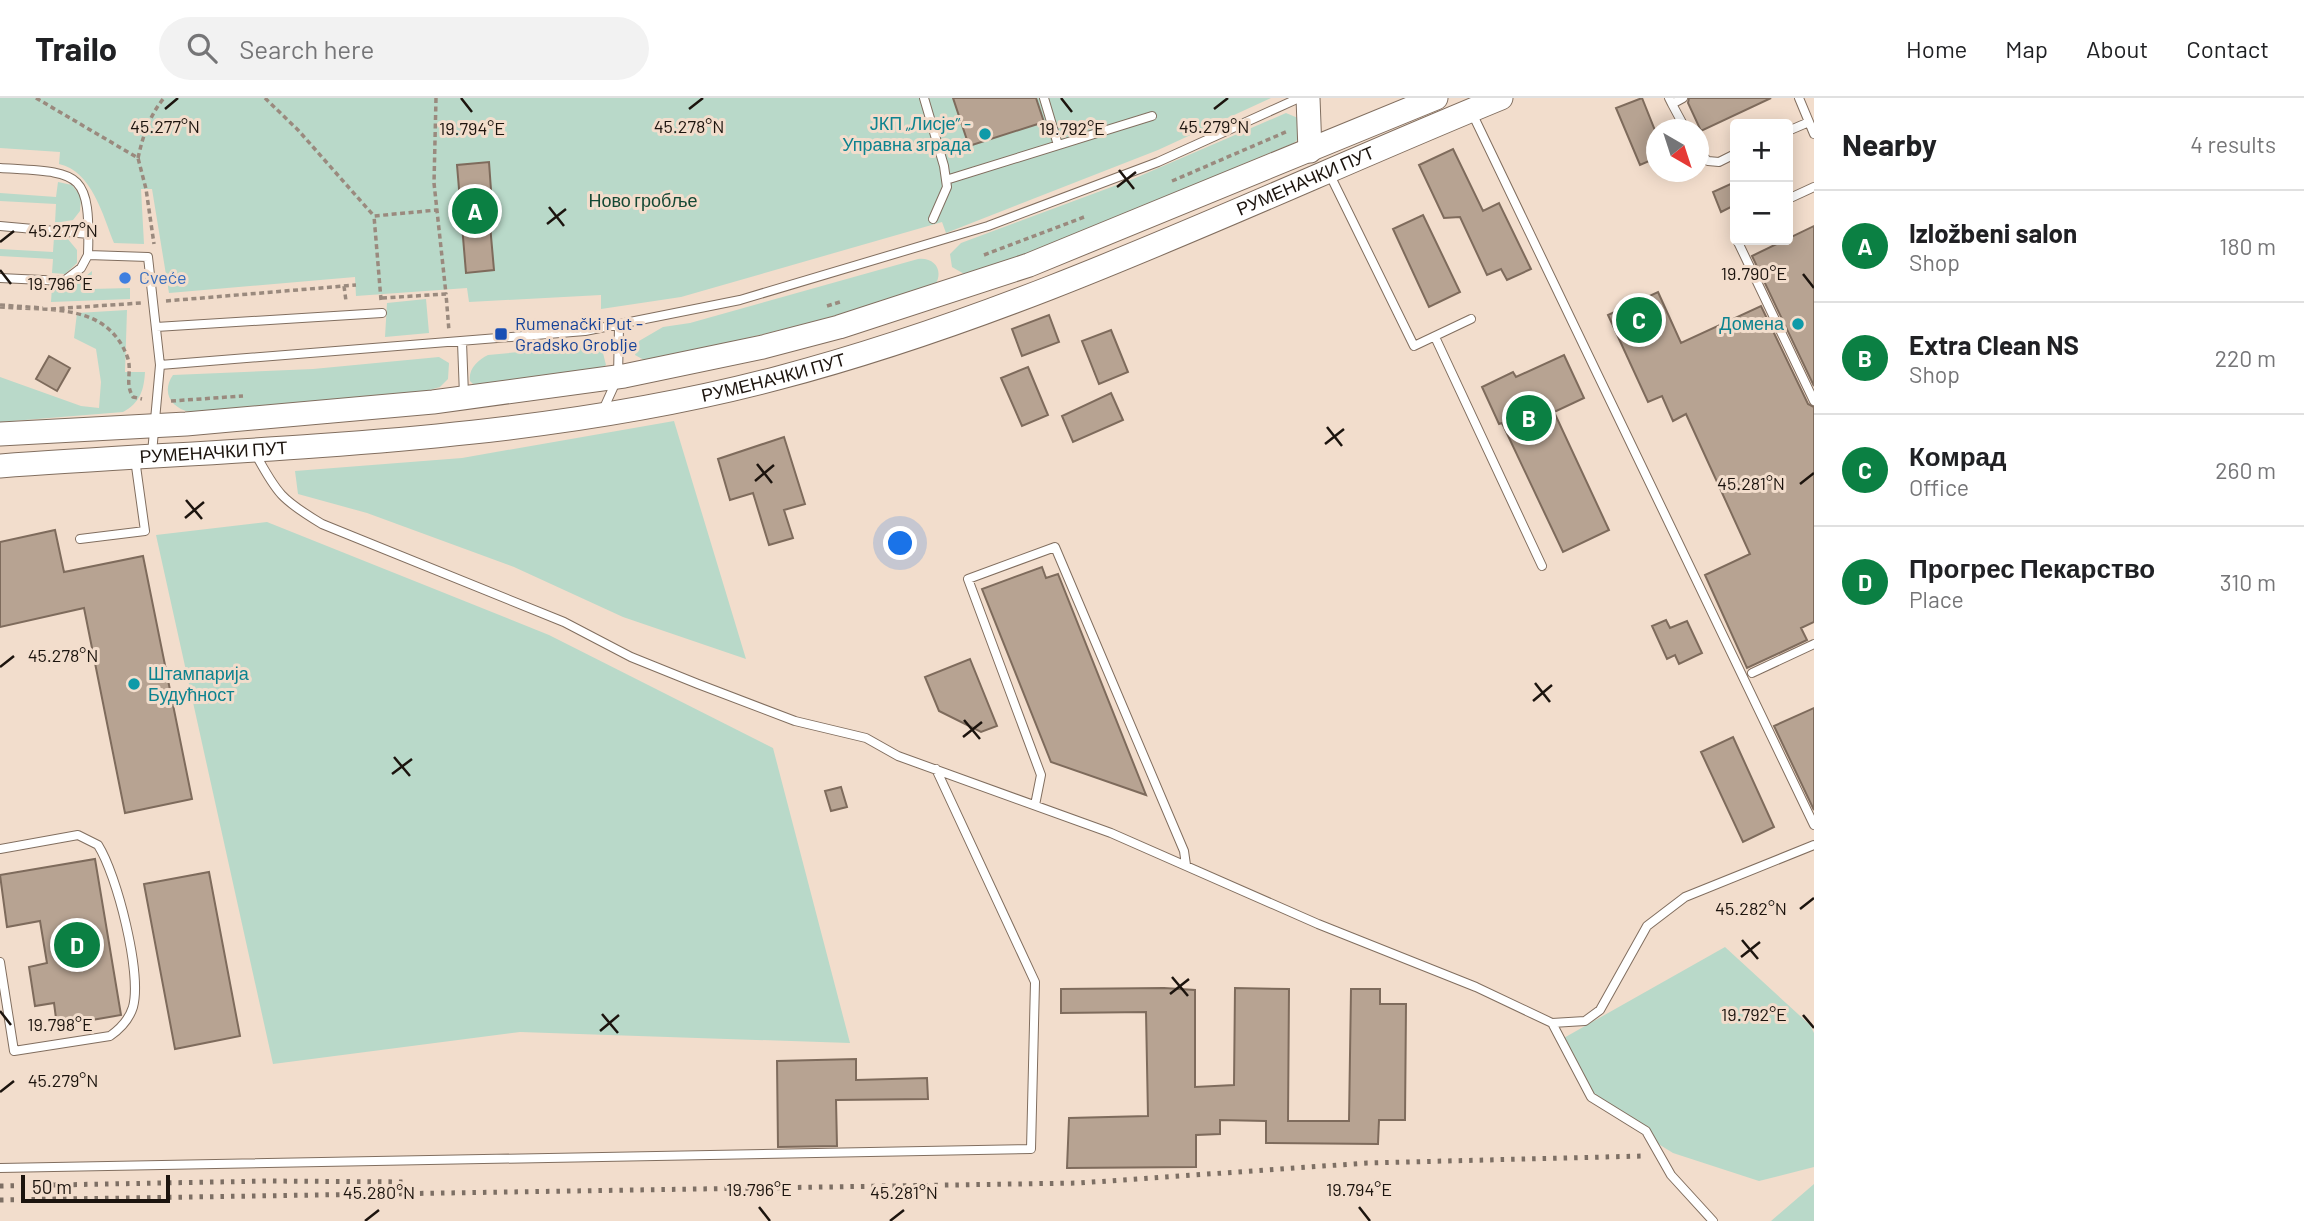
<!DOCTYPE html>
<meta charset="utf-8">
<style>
:root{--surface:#fff;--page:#f2f2f2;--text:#202124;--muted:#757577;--line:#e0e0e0;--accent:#0b8043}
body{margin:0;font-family:Barlow,sans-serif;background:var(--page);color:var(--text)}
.controls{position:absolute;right:21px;top:21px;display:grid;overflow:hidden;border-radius:7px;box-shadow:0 4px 18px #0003}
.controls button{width:63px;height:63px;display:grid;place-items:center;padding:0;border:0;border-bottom:2px solid var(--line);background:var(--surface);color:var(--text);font:35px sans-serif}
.compass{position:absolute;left:1646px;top:21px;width:63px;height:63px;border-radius:50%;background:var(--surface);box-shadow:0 4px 18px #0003;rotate:141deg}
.scale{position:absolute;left:21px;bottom:18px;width:149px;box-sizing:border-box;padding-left:7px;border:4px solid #1c140e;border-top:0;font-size:19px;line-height:24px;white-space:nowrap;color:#1c140e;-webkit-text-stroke:5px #f2ddcc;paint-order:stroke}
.you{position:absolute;left:901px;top:446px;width:24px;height:24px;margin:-18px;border:5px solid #fff;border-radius:50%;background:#1a73e8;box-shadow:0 0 0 10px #1a73e833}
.badge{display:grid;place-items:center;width:46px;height:46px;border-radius:50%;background:var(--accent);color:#fff;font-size:23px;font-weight:700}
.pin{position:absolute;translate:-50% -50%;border:4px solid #fff;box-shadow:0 2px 7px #0006}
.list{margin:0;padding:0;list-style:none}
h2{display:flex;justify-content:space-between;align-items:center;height:91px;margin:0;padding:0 28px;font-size:30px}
h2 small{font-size:23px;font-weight:400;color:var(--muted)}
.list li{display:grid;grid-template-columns:46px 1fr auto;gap:21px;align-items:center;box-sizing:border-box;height:112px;padding:0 28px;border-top:2px solid var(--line)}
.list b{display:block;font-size:26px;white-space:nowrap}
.list p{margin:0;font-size:23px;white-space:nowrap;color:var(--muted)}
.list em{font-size:23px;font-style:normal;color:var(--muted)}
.icon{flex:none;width:38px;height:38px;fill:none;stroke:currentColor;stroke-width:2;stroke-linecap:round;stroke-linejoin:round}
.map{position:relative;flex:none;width:1814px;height:1123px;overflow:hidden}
header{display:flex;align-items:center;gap:42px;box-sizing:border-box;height:98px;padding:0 35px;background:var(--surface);border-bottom:2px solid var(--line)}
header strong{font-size:33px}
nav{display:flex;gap:38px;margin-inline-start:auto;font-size:24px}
.search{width:490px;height:63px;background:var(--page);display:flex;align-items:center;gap:18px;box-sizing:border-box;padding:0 24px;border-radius:38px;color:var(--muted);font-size:26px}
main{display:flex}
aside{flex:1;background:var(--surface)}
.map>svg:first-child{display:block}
.green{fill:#b9d9c9}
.building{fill:#b7a392;stroke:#7e6b5c;stroke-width:2}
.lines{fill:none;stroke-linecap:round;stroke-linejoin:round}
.lane-casing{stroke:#816e5f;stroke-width:10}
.secondary-casing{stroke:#816e5f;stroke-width:25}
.path{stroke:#9a8a7e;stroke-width:3.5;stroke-dasharray:5 3.5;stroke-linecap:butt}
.lane{stroke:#fff;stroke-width:8}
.secondary{stroke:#fff;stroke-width:23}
.rail{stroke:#7d6f64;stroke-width:5;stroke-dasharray:3.5 7;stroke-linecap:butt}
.ticks{fill:none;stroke:#1c140e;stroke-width:2.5}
.culture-dot{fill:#0f9aa8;stroke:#f2ddcc;stroke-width:2.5}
.shop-dot{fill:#3f7fe0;stroke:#f2ddcc;stroke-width:2.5}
.transit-dot{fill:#1a4fb4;stroke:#f2ddcc;stroke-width:2.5}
.labels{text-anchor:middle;stroke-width:6;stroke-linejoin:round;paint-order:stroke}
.culture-label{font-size:18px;fill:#0d838f;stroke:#f2ddcc;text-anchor:end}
.street-label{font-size:18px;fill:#1c140e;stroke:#f2ddcc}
.park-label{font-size:18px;fill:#144834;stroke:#f2ddcc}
.shop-label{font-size:18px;fill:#366cbe;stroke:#f2ddcc;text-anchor:start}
.transit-label{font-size:18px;fill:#164399;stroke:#f2ddcc;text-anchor:start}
.ticks-label{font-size:18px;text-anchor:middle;fill:#1c140e;stroke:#f2ddcc;stroke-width:6;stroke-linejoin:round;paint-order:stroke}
</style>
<header>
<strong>Trailo</strong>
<div class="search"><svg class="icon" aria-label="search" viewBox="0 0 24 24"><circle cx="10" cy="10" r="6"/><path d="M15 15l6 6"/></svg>Search here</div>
<nav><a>Home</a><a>Map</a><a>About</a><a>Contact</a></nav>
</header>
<main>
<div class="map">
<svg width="1814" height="1123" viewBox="0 0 1814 1123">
<rect width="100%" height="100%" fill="#f2ddcc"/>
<path class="green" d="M0,0H1271L1158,52L946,135L942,124L681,199L601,211V197L469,204L467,190L356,198L355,179L169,195L152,91H141L144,146L114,145C103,118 92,73 59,66L60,54L0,50Z
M1286,15L1298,20L1301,38L1294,45C1184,89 1079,141 966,177L952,169L950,156L961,145L1133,81Z
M58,84L72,87L81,99L80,113L73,122L55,125L56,106L0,103V95L56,99Z
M54,139L67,140L77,152V165L65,176L52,175L53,161L0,158V151L53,154Z
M918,161C935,159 944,173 935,187C839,219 743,243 644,262L635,257L639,243L663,229L690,225Z
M92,173L91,191L130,190V201L51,204L52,188H74Z
M426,201L429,235L385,239L387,205Z
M127,212L125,274H145C144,292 140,305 123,314L0,324V279L81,308L99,310L101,284L96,251L74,240L77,215Z
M592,247L603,255L606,267L600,272L477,290L470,283C468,271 478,262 488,257Z
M439,259L449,265L448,281L440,289L419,295L190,314C171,310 161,294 173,277L313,271Z
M674,323L746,561L623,519L514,469L367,415L298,396L295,373L462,360Z
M267,424L549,537L773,650L850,945L520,934L273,966L156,437Z
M1725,849L1810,927L1814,935V1069L1759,1083L1673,1055L1605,1013L1584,996L1562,941Z
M1814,1086V1123H1771Z"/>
<path class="building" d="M953,0H1036L1044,24L969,48Z
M1642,0L1656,35V60L1640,67L1616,10Z
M1689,0H1771L1701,33L1688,5Z
M1453,51L1483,113L1499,105L1531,171L1507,182L1501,171L1487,177L1460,119L1444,120L1419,67Z
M489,64L491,92L487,93L494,172L466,175L457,67Z
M1735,84V107L1721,114L1713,94Z
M1423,117L1460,194L1429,209L1393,131Z
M1814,128V288L1752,158Z
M1658,194L1681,245L1761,208L1808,306L1814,309V524L1801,530L1807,542L1747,570L1705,477L1750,456L1686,316L1673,323L1662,298L1648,304L1608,217Z
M1049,217L1059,244L1022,258L1012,231Z
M1111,232L1128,274L1099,286L1082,243Z
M1564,257L1584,300L1554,314L1609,432L1563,454L1502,325L1499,326L1482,289L1513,274L1516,279Z
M49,258L70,270L57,293L36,281Z
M1028,269L1048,317L1022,328L1001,280Z
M1111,295L1123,322L1073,344L1062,318Z
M784,339L805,406L784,412L793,440L769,447L753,395L730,402L718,361Z
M55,432L64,474L143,458L192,701L125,715L84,510L0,529V444Z
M1042,469L1046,480L1058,476L1146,697L1051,664L982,491Z
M1666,522L1670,530L1687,523L1702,555L1679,566L1675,557L1667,561L1652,528Z
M970,561L997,628L981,634L939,613L925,579Z
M1814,610V712L1774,628Z
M1733,639L1774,729L1743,744L1701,654Z
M841,689L847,709L831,713L825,693Z
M95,761L121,917L57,928L54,905L35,908L29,869L47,865L40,823L7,829L0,777Z
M209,774L240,938L175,951L144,786Z
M1164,890L1195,892V989L1234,987L1235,890L1289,891L1288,1023H1349L1351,891H1380V906H1406L1405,1022H1379L1378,1046L1266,1045V1023L1220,1022V1036L1196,1037V1069L1067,1070L1069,1020L1148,1018L1146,914L1061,915V891Z
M856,961V982L927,980L928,1001L836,1002L837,1048L778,1049L777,963Z"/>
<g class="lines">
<g class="lane-casing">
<path id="lane" d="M924,0L944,68L947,89L933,121
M1044,0L1058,47
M1669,0L1672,6L1683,0
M1799,0L1814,36
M1672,6L1686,32
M1472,15L1814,727
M1788,33L1809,24
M1699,55L1708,63L1719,64L1735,56
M0,70C79,75 91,70 88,157
M1329,75L1414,248L1471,221
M946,82L1152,18
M1788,101L1814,89
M0,128L89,136
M1737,142L1814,303
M0,180L64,183L81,170L88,157L148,159L160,267L152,355
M156,229L382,215
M1435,239L1542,468
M462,244L464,297
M160,267L585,233L740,202L988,128L1158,64L1299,0
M603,312L618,279L619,228
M255,355C277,396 282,402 322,426L564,524L631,559L698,586L795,623L866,640L898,658L1111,735L1318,826L1476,889L1552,925L1591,999L1646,1033L1671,1077L1713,1123
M80,441L145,433L135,361
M1752,575L1814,546
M1035,707L1041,677L968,481L1055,449L1184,753L1186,767
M0,751L78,737L98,747C117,777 142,875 133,909C129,922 120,931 110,938L14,953L0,864
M1552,925L1585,923L1600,912L1647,828L1685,799L1814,747
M0,1070L1031,1051L1035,884L936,671"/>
</g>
<g class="secondary-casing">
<g id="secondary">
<path d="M1308,0L1310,53"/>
<path d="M0,336L186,326L433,304L624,278L763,249L839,229L1029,167L1436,0"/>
<path id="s1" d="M0,368C260,349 525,347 778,280C1029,214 1262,98 1501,0"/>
</g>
</g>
<path class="path" d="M36,0L138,60L146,91L154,146
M265,0L298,32L374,118
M436,0L434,85L446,196
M138,60C143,38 149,18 164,0
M1172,83L1288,33
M984,157L1084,119
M344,188L346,203
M382,200L446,196L449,233
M381,202L374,118L437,112
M166,203L356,187
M0,207L43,210
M827,208L843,203
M0,209C48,213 106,204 127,258C133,273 124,284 133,299L142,301
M51,211L141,205
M171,303L243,298"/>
<use href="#lane" class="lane"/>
<use href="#secondary" class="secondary"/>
<path class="rail" d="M0,1088L268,1083L409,1084
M0,1102L1079,1085L1367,1065L1643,1058"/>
</g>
<path class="ticks" d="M461,0L472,14M1061,0L1072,14M165,11L178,0M689,11L703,0M1214,11L1228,0M1119,72L1134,91M1117,89L1136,74M549,109L564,128M547,126L566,111M0,144L14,133M0,172L11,186M1803,176L1814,190M1327,329L1342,348M1325,346L1344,331M757,366L772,385M755,383L774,367M1800,386L1814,375M186,402L202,421M185,420L204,404M0,569L14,558M1535,585L1550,604M1533,603L1552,587M964,622L980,641M963,639L982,624M394,659L410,678M392,676L412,661M1800,811L1814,800M1742,842L1758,861M1741,859L1760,844M1172,879L1188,898M1170,896L1189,881M0,913L11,927M602,916L618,935M1803,917L1814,930M600,933L619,917M0,994L14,983M759,1109L770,1123M1359,1109L1370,1123M365,1123L379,1112M890,1123L904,1112"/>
<g class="culture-dot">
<circle cx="985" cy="36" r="7"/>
<circle cx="1798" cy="226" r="7"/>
<circle cx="134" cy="586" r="7"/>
</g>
<circle class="shop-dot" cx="125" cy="180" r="7"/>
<rect class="transit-dot" x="494" y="229" width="14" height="14" rx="3.5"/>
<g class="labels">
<g class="culture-label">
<text x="971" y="32">ЈКП „Лисје” -<tspan x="971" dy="21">Управна зграда</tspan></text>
<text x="1784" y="232">Домена</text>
<text x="148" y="582" text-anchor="start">Штампарија<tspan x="148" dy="21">Будућност</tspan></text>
</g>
<g class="street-label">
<text dy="6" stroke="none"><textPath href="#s1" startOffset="1348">РУМЕНАЧКИ ПУТ</textPath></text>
<text dy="6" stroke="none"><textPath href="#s1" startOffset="780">РУМЕНАЧКИ ПУТ</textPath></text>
<text dy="6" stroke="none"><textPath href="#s1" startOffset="214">РУМЕНАЧКИ ПУТ</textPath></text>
</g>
<g class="park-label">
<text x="643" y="109">Ново гробље</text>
</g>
<g class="shop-label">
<text x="139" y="186">Cveće</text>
</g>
<g class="transit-label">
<text x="515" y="232">Rumenački Put -<tspan x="515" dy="21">Gradsko Groblje</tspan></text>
</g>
</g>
<g class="ticks-label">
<text x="165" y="35">45.277°N</text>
<text x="689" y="35">45.278°N</text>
<text x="1214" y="35">45.279°N</text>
<text x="472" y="37">19.794°E</text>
<text x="1072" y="37">19.792°E</text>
<text x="63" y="139">45.277°N</text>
<text x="1754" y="182">19.790°E</text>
<text x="60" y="192">19.796°E</text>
<text x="1751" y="392">45.281°N</text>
<text x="63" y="564">45.278°N</text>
<text x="1751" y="817">45.282°N</text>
<text x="1754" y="923">19.792°E</text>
<text x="60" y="933">19.798°E</text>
<text x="63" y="989">45.279°N</text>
<text x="759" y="1098">19.796°E</text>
<text x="1359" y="1098">19.794°E</text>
<text x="379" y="1101">45.280°N</text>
<text x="904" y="1101">45.281°N</text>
</g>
</svg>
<div class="controls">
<button>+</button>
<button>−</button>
</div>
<svg class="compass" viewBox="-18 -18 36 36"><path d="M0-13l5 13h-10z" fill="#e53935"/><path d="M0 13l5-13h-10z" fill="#757577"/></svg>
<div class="scale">50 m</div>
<div class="you"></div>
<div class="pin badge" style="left:475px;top:113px">A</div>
<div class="pin badge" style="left:1529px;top:320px">B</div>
<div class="pin badge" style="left:1639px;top:222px">C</div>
<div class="pin badge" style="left:77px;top:847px">D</div>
</div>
<aside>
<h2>Nearby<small>4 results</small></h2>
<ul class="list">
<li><span class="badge">A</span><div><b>Izložbeni salon</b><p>Shop</p></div><em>180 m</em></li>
<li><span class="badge">B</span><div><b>Extra Clean NS</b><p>Shop</p></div><em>220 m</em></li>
<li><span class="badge">C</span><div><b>Комрад</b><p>Office</p></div><em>260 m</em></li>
<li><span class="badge">D</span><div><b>Прогрес Пекарство</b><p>Place</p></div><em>310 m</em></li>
</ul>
</aside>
</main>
